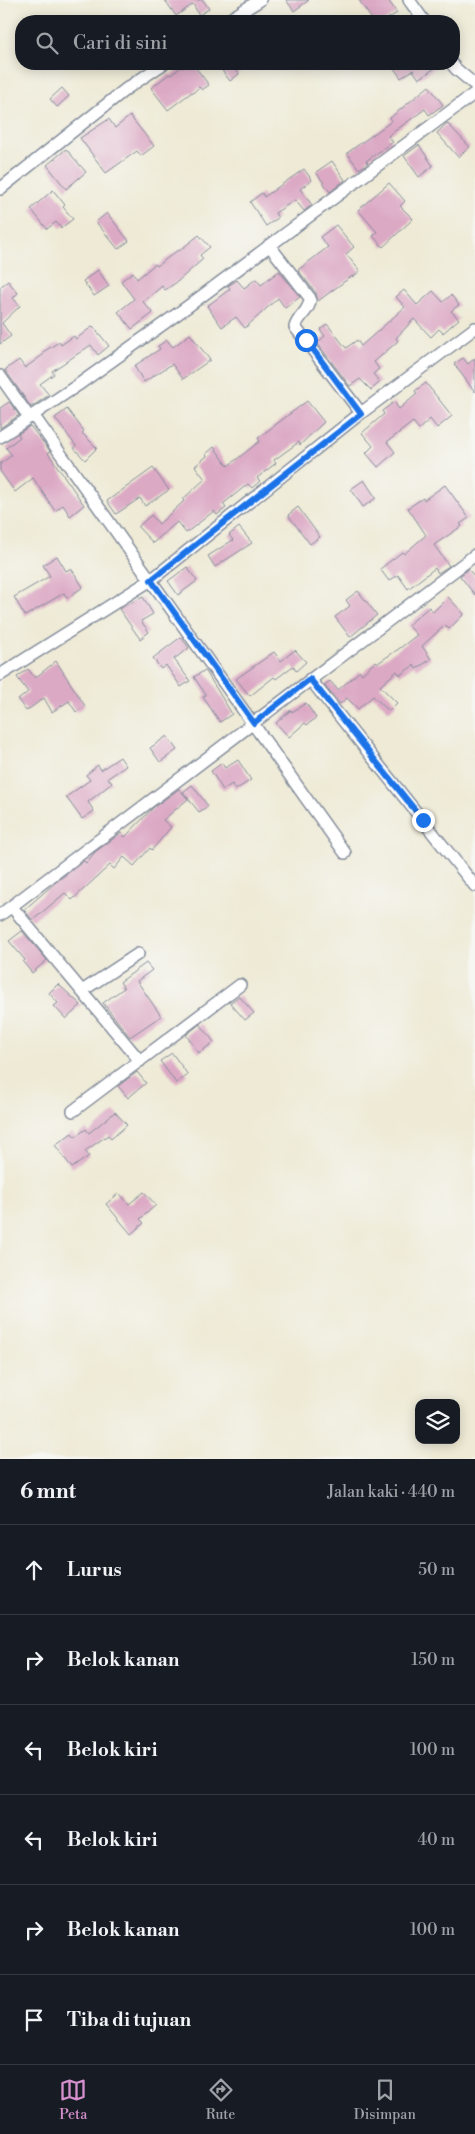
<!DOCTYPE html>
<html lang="id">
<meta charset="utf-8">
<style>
:root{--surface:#171b24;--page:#20242c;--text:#f1f3f6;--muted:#9ea1a6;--line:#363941;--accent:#d690ce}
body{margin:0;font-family:"Libre Bodoni",serif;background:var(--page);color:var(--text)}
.controls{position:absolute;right:15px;bottom:15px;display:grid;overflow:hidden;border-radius:10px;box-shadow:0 2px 12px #0003}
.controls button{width:45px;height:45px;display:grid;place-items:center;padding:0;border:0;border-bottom:1px solid var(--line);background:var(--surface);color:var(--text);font:25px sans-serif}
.stop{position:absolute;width:15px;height:15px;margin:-11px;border:4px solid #1a73e8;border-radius:50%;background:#fff}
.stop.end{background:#1a73e8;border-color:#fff;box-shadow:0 1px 5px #0008}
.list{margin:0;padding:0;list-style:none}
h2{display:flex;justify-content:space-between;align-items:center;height:65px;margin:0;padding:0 20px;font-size:21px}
h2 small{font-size:16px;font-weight:400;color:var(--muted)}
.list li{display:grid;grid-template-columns:32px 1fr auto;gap:15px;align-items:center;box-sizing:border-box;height:90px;padding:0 20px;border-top:1px solid var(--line)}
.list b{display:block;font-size:19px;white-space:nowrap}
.list em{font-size:16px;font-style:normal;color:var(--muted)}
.icon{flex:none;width:28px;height:28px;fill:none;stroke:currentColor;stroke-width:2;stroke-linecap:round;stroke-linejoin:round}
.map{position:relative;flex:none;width:475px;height:1459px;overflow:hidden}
.search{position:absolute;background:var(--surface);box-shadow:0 2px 12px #0003;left:15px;right:15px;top:15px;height:55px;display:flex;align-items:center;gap:12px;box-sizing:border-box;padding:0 18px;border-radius:20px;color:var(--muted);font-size:19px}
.sheet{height:605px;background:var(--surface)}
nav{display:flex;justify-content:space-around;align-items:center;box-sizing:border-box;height:70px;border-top:1px solid var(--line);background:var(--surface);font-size:14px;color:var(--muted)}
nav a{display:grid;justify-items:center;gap:2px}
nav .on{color:var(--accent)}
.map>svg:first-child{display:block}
.building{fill:#dca9c5}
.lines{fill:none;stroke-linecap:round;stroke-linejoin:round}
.street-casing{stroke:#848c9a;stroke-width:14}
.street{stroke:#fff;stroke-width:11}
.route{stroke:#1a73e8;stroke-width:6}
</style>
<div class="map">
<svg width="475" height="1459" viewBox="0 0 475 1459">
<rect width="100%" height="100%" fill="#f6f6f2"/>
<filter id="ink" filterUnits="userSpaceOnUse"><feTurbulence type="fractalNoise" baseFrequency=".02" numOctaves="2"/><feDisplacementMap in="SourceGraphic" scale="10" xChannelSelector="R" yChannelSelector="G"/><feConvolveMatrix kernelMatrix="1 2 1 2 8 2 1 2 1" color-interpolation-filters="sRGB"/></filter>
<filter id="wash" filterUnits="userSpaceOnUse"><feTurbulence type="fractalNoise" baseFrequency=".0096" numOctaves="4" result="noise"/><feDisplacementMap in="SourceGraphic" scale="20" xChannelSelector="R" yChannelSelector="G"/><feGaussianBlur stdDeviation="1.12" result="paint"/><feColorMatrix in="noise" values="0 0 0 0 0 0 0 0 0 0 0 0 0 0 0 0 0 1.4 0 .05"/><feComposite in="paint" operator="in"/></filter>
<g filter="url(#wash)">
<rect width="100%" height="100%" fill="#eeead5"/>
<g id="blocks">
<path class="building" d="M165,0H203L209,9L199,15L193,4L176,16Z
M286,0H309L294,11Z
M359,0H388L397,13L384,21H373Z
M188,64H193L209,85L202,90L199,87L193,93L192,92L168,110L151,88L169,74L171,75L181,67L182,68Z
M217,64H231L239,74L230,81Z
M391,64H441L419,79L413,70L401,78Z
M429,86L443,105L429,115L425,109L388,136L393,142L366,161L368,163L359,169L347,153L392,121L390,118Z
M62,88L69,96L57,107L50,99Z
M130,116L154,146L141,156L137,151L106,173L80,138L109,119L115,128Z
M447,123L470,147L458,157L437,133Z
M419,145L433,166L419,177L404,156Z
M66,149L86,172L66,189L47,165Z
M332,161L345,180L330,192L316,172Z
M304,169L312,180L300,189L312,205L304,211L295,200L275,213L278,218L266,226L250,202L262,193L264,197Z
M389,183L405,201L400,206L413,219L383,247L373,236L377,232L358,210Z
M53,190L65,205L63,207L73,219L61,228L56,222L47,229L31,209Z
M107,213L129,241L118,249L96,222Z
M336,225L354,247L346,254L360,271L353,277L352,276L318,301L316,293L298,270L328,247L320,237Z
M199,235L210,247L200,255L203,259L177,282L165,290L162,286L143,302L153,313L132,329L118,312L134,299L121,281L133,272L137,279L155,264L157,266L178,250L179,251Z
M98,270L109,286L94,296L83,281Z
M279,271L300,297L285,308L278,298L245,328L236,317L222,327L207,306L230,289L228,286L237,280L244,288L256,279L261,285Z
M8,281L18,293L13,298L20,306L2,323L11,336L0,344V287Z
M404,290L417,305L433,291L443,302L451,295L459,305L451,311L459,319L443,333L439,329L431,337L414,319L396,338L398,341L374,362L379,369L373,374L380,382L371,390L360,379L350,386L317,343L325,336L320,330L327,324L346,348L357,340L361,346L405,307L396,297Z
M93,326L109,346L98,355L91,345L52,371L54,374L40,384L49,395L31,407L5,370L19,360L25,368L44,354L43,352L59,342L61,345L74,336L76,339Z
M190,334L210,360L183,379L172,364L144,382L134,366L160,349L158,346L167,340L173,347Z
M463,358L468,364L475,358V392L454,364Z
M426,383L452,416L437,428L430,419L419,429L413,422L387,442L395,452L378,467L366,453L373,446L362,433L384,414L382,411L394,402L399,409L417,394L415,391Z
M307,401L324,422L300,445L299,442L274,460L276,463L257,478L260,481L252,488L248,484L223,504L226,508L217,515L214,511L186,533L177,522L153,543L138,527L151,515L159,524L184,501L183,499L205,479L195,466L207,456L206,454L214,447L228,466L260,441L258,438Z
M9,402L19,415L0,428V408Z
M67,409L84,431L82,433L97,448L85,460L74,448L76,446L55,418Z
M30,426L50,451L48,453L84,505L70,516L63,505L55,511L33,478L15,492L0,471V464L12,455L6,448L20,437L18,434Z
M153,468L169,490L145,506L140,498L116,514L107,501Z
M364,480L376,498L363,507L351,489Z
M445,485L469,518L460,524L462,526L434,545L449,566L438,573L435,568L408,589L398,575L389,581L380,569L402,552L404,554L426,535L408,508L423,498L424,500Z
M298,507L320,537L310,544L288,515Z
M239,527L252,543L215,567L208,556L233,540L229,535Z
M57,556L66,571L71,568L83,587L67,598L64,593L25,616L14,597L50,576L43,565Z
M187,567L197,581L178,595L168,581Z
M468,569L475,577V595L460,576Z
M358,591L377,615L350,637L335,617L350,606L346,600Z
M143,597L153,614L141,621L149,632L140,639L119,609Z
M448,597L464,614L449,629L445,625L422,646L431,659L416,669L414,665L400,675L397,671L380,686L397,703L389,711L373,696L358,709L347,698L340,704L324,685L330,681L338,690L360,671L362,674L376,661L378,663L400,648L417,635L408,625L429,607L433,612Z
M181,637L189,648L174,659L190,681L181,687L166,665L161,669L153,658Z
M295,650L306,662L296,671L293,666L276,679L274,677L250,696L236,679L274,652L281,661Z
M56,661L85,706L76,712L69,701L52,712L44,698L26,711L18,700L28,692L17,677L28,669L35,678Z
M205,670L232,714L220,722L203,697L206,695L194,677Z
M306,703L316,718L307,725L305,723L289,737L276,723L291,710L292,712Z
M167,736L177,750L160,762L150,748Z
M120,757L126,766L108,778L112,783L88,802L94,811L82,819L66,797L90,780L86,775L98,765L101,770Z
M238,760L251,780L235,790L232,784L223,790L211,771L222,763L225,768Z
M192,785L208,806L199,812L183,792Z
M179,789L188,799L163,820L171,827L152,850L150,848L134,866L124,857L114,869L110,865L72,900L65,893L33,920L24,910L56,882L84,861L86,863L95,852L121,833L125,837L154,807Z
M22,931L47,960L32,973L23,962L25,960L9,941Z
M146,963L152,970L137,981L161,1016L130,1037L103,1003L124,988L120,982Z
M58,984L81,1005L66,1019L54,1006L58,1003L49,993Z
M239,996L254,1013L245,1020L230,1003Z
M200,1024L214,1042L199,1053L186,1035Z
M172,1053L188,1075L176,1083L160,1061Z
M137,1072L146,1083L128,1098L118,1086Z
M115,1112L127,1125L111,1139L108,1135L85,1151L89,1156L72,1168L55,1145L72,1133L75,1137L86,1129L89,1133Z
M144,1192L156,1205L140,1219L144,1223L131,1234L106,1204L119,1193L129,1204Z"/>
</g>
</g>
<g filter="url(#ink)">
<use href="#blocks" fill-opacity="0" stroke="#848c9a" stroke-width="1"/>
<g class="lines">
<g class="street-casing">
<path id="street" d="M409,0L424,21
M227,21L260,0
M452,64L456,69L475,85
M0,189L126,89L163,64
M269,245L310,298C311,310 298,316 295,327L361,413
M0,376L29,417
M33,415L345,853
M0,437L78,385L187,307L475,93
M0,675L151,580L361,413L475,328
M310,679L475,886
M12,907L140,1061
M0,915L475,555
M82,991L138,954
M73,1111L240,985"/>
</g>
<use href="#street" class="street"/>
</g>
</g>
<g class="lines" filter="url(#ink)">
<path class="route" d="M306,340L361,414L151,580L254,723L310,679L423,820"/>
</g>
</svg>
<div class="controls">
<button><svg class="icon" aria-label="layers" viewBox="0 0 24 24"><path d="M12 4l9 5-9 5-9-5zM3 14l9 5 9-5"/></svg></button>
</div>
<div class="stop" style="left:306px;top:340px"></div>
<div class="stop end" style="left:423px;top:820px"></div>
<div class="search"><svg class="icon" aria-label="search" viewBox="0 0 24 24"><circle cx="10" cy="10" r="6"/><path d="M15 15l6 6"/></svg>Cari di sini</div>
</div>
<section class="sheet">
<h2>6 mnt<small>Jalan kaki · 440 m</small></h2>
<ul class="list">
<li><svg class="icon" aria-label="ahead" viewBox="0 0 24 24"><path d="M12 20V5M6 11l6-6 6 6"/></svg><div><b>Lurus</b></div><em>50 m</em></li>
<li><svg class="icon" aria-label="right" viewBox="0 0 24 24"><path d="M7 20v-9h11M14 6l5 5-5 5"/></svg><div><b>Belok kanan</b></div><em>150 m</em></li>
<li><svg class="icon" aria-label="left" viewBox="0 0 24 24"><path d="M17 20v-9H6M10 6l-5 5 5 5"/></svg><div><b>Belok kiri</b></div><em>100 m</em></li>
<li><svg class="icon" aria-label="left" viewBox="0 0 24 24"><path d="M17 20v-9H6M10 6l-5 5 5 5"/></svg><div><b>Belok kiri</b></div><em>40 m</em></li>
<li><svg class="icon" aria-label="right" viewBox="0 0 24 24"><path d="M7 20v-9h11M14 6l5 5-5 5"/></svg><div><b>Belok kanan</b></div><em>100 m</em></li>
<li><svg class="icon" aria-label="arrive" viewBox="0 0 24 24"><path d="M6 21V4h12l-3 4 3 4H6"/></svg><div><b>Tiba di tujuan</b></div></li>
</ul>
</section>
<nav>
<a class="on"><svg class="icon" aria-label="map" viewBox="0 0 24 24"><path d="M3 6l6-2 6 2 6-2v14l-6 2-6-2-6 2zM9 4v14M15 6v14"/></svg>Peta</a>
<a><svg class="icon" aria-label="directions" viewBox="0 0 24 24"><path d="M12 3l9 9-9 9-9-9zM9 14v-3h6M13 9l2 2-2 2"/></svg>Rute</a>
<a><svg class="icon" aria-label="saved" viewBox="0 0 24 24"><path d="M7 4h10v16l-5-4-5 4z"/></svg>Disimpan</a>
</nav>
